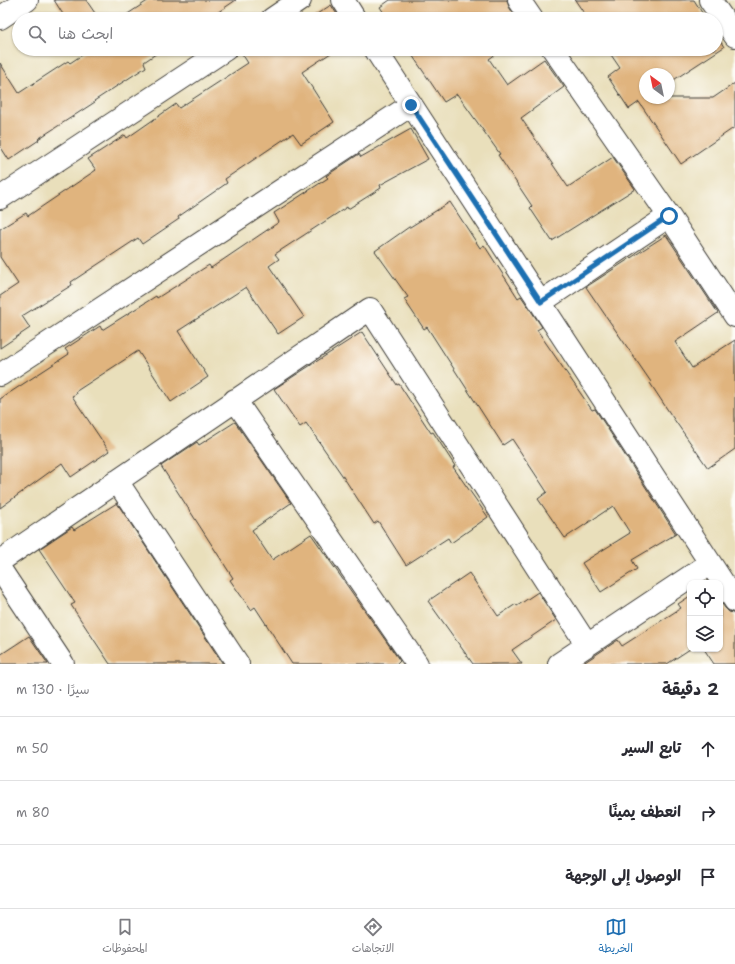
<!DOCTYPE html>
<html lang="ar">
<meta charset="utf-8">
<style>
:root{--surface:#fff;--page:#f7f7f7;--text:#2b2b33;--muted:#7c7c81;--line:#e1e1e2;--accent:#1f6fb2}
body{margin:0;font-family:"Shantell Sans","Playpen Sans Arabic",sans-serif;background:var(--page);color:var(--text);direction:rtl}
.controls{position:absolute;right:12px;bottom:12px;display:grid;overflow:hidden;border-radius:8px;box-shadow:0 1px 3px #0004}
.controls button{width:36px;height:36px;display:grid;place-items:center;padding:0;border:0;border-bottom:1px solid var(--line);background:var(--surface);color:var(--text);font:20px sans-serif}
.compass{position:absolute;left:639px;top:68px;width:36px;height:36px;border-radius:50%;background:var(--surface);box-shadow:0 1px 3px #0004;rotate:327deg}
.stop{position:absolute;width:12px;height:12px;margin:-9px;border:3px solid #1f6fb2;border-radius:50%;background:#fff}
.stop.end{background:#1f6fb2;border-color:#fff;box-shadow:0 1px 4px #0008}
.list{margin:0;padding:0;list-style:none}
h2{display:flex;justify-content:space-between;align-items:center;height:52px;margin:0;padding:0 16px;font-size:17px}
h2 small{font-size:13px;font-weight:400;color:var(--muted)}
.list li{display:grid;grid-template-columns:26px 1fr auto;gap:12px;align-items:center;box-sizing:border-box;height:64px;padding:0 16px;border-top:1px solid var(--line)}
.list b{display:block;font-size:15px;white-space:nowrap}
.list em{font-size:13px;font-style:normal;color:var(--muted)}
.icon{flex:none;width:22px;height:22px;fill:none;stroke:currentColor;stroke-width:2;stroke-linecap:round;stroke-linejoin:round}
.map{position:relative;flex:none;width:735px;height:664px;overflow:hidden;direction:ltr}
.search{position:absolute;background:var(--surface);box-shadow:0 1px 3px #0004;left:12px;right:12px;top:12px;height:44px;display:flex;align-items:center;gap:10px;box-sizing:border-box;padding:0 14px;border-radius:22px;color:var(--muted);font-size:15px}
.sheet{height:244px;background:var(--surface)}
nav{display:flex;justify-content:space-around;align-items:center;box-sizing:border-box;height:56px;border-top:1px solid var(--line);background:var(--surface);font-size:11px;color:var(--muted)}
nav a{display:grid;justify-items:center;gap:2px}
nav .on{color:var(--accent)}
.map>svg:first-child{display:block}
.building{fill:#e0b47e}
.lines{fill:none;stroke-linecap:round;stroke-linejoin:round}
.street-casing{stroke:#3b3934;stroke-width:24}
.street{stroke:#fff;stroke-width:22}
.route{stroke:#1f6fb2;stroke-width:5}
</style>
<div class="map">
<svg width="735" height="664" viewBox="0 0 735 664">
<rect width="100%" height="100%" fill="#fdfcf7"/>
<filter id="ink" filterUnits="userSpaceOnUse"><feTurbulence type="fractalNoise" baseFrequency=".025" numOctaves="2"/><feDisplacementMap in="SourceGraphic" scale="8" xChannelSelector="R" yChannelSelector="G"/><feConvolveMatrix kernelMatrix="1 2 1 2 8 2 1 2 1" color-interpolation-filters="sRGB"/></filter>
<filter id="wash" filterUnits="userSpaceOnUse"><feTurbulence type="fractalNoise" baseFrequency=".012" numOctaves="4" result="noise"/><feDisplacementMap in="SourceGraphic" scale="16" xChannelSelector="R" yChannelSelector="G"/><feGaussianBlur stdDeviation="0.9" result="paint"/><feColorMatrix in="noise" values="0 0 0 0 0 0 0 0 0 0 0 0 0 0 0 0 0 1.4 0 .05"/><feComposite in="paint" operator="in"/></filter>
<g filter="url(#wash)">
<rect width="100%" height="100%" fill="#e9dfbb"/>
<g id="blocks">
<path class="building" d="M54,0H86L99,19H66Z
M149,0H236L208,19H120Z
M390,0H507L509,7L517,19H388L380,7Z
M575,0H694L706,19H588Z
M331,5L340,19H309Z
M716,34L724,47L669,83V74H645V98H713L735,83V127L681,164L639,102L629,109L608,77L620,68L607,49H716Z
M91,49H163L144,62L146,67L94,101L95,102L38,139L39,140L9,160L0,146V63L19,93L68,61L70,63Z
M239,49H337L302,72L334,122L301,144L293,133L225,179L227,183L178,217L179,219L142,244L138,238L71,282L72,285L22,316L30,328L0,348V296L18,284L0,257V229L26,213L28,216L96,170L88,159L125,135L127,138L176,104L179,108L248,63Z
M408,49H503L489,59L507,85L544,59L564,87L521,118L568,187L613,157L635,189L552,241L530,208L532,206L498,155L500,154L457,94L444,102Z
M411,129L428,159L380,185L381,188L348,209L347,207L275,254L279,259L269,266L304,317L278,334L246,287L178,331L208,377L171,402L138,351L75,392L76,394L72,396L109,451L71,477L62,463L0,508V399L69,354L65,349L100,326L102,330L156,296L157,298L209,265L211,268L279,222L274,213L328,178L326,176L359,154L361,157Z
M450,202L480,248L484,245L518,298L521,296L542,327L537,330L592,410L595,409L676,534L632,560L637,569L601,592L582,563L630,533L613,506L565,538L538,499L547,492L512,439L503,445L427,327L424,329L404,299L408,297L375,251L409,227H410Z
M666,235L718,313L675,342L692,368L735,340V449L708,468L671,415L650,383L651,382L586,287Z
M362,332L397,385L399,384L431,433L433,432L455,466L453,467L488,517L451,543L448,538L406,565L378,521L374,524L342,475L306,423L300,427L274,389Z
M235,422L291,503L252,530L272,560L311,534L400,661L397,664H292L255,607L251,610L230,580L233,578L161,466L197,442L199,445Z
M117,503L223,664H110L71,605L75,603L39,549L72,527L74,530Z
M469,573L498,616L516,604L517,606L538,592L556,620L512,650L522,664H473L428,601Z
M690,596V649L667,664H582L618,640L622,646L681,608L678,604Z
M720,601L725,608L729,612L733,613L735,616V664H714L704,649H720Z
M29,636L48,664H0V655Z"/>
</g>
</g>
<g filter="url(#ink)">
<use href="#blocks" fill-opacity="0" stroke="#3b3934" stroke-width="1"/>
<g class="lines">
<g class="street-casing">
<path id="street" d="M343,0L355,19
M519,0L532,19
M710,0L735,36
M0,18L27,0
M272,19L300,0
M375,49L735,601
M553,49L669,216L735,316
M0,198L226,49
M541,302L669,216
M0,375L411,105
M235,400L417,664
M117,481L238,664
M0,561L370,309L587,645
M0,569L63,664
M559,664L709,564"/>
</g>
<use href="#street" class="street"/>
</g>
</g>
<g class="lines" filter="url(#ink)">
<path class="route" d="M411,105L541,302L669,216"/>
</g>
</svg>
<div class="controls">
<button><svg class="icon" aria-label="locate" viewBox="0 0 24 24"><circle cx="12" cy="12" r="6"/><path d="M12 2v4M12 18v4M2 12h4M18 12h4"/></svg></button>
<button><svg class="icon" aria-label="layers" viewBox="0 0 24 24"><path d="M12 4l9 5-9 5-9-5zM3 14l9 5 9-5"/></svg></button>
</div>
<svg class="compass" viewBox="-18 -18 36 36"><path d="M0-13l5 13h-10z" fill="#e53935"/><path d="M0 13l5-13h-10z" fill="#7c7c81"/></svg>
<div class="stop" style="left:669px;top:216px"></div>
<div class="stop end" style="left:411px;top:105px"></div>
<div class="search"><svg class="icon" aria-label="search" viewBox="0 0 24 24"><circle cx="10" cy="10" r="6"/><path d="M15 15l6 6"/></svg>ابحث هنا</div>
</div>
<section class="sheet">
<h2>2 دقيقة<small>سيرًا · 130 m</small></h2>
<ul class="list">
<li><svg class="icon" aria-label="ahead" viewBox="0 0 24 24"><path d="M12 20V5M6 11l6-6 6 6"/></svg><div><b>تابع السير</b></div><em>50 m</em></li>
<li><svg class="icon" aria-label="right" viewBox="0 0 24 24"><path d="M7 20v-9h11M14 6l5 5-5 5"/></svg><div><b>انعطف يمينًا</b></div><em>80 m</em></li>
<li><svg class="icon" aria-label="arrive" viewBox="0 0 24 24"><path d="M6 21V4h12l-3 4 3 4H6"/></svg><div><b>الوصول إلى الوجهة</b></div></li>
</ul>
</section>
<nav>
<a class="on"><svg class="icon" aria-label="map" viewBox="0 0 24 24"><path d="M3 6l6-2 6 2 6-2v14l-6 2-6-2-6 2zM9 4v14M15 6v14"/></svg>الخريطة</a>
<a><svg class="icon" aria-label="directions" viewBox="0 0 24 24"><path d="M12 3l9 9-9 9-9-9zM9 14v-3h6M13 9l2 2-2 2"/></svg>الاتجاهات</a>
<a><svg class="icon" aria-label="saved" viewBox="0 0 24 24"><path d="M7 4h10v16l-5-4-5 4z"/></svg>المحفوظات</a>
</nav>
